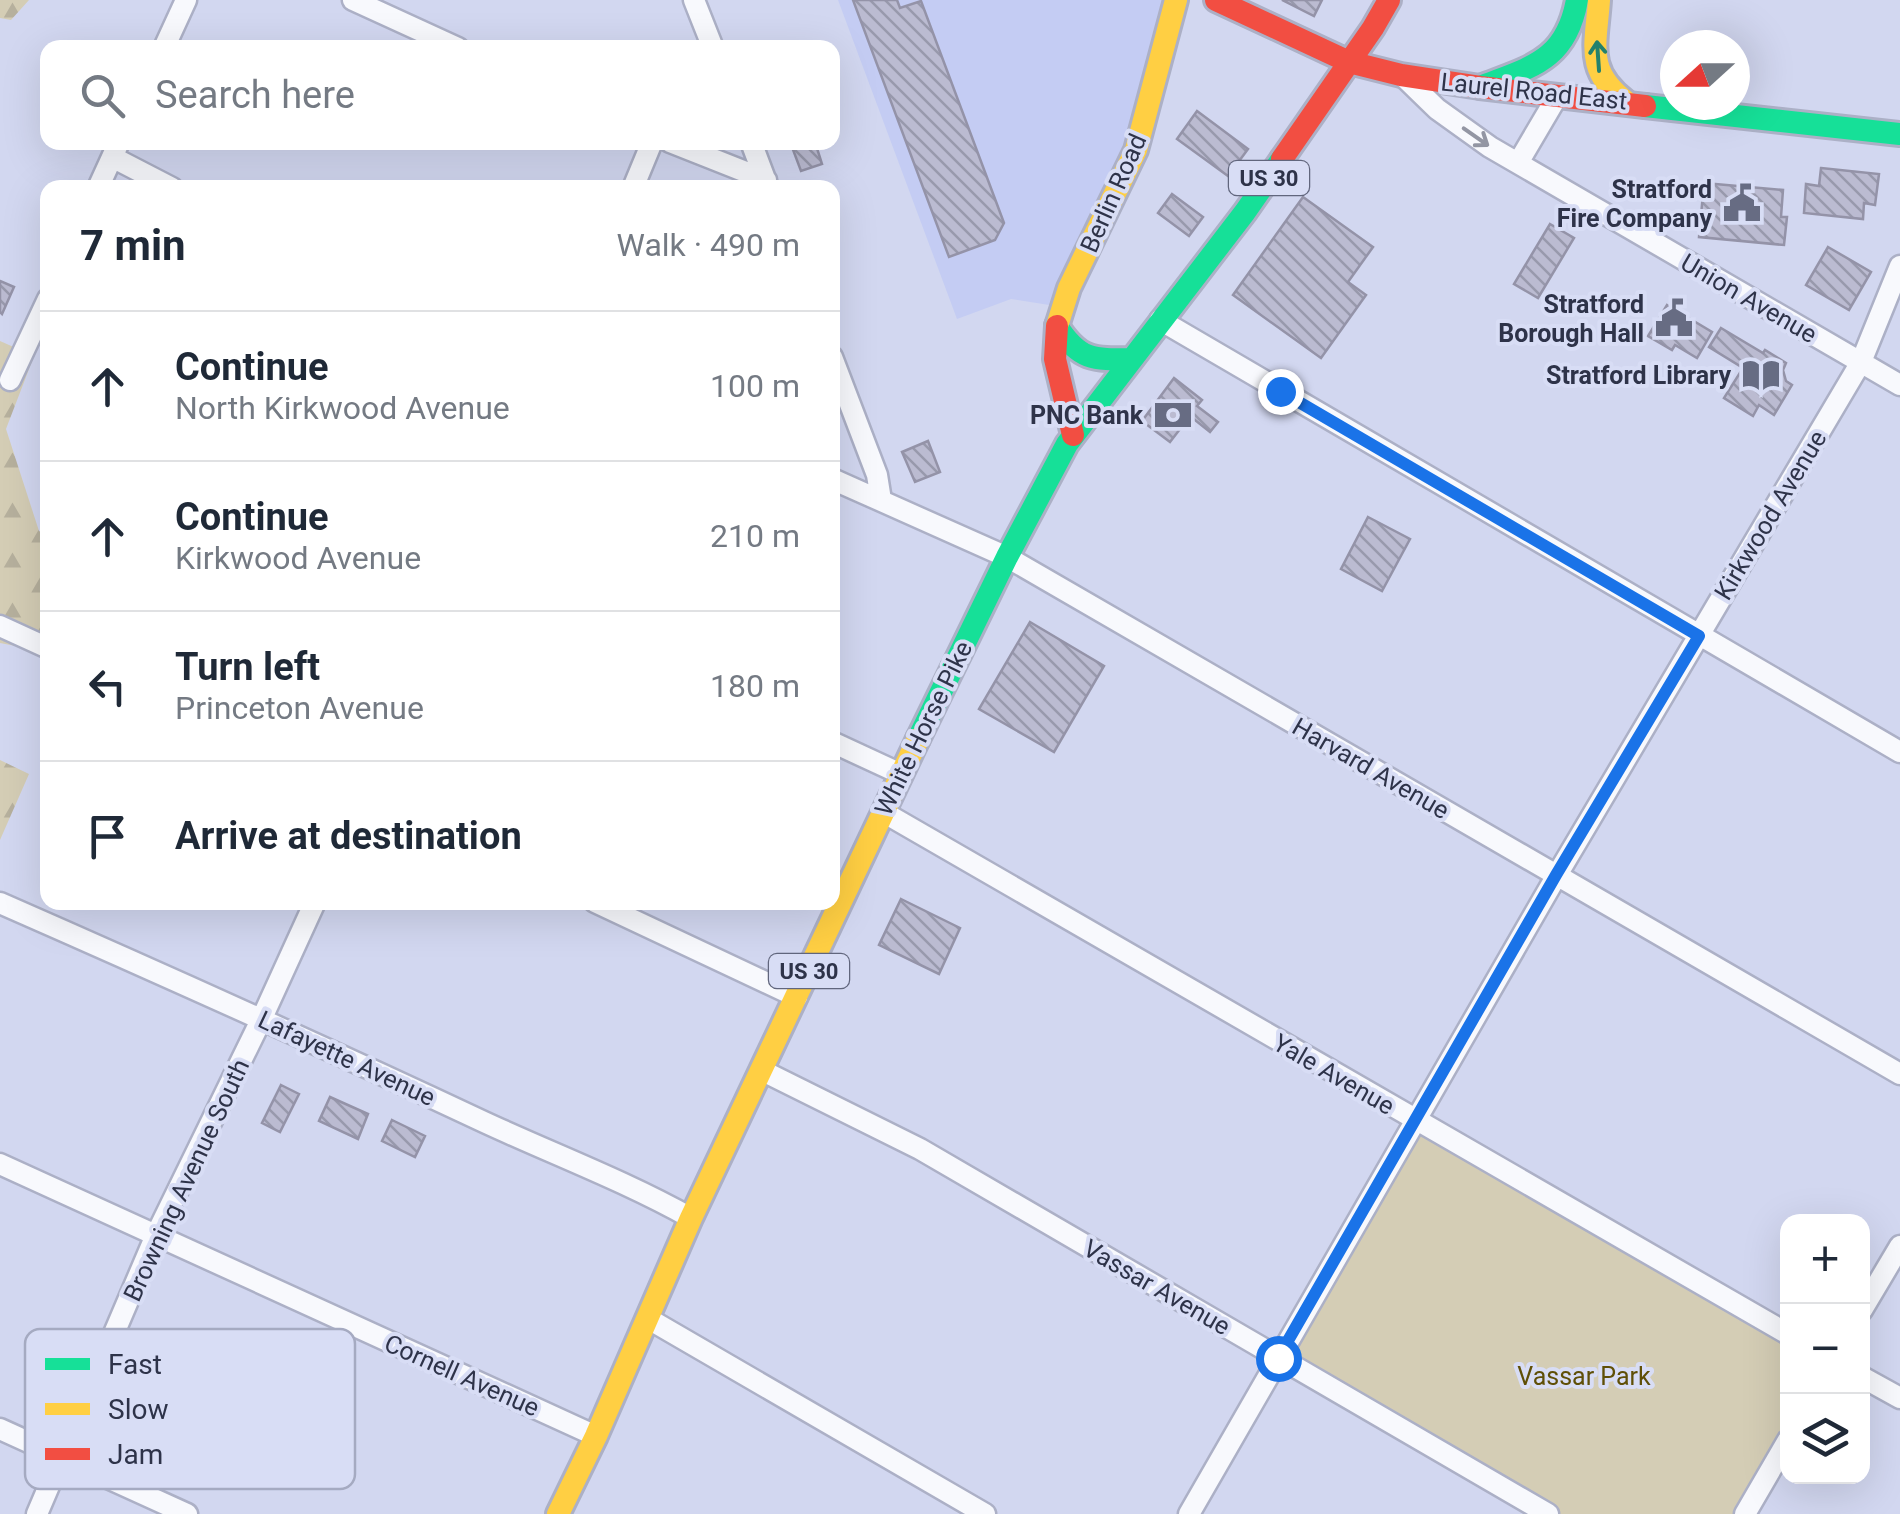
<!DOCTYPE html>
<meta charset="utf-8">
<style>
:root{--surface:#fff;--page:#f6f6f7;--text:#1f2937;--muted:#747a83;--line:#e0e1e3}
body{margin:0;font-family:Roboto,sans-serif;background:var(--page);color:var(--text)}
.controls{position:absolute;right:30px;bottom:30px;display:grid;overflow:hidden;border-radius:20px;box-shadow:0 10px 40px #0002}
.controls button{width:90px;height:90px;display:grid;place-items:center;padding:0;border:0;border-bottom:2px solid var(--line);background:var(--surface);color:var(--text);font:50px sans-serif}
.compass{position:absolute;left:1660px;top:30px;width:90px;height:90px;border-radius:50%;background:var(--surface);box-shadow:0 10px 40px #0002;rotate:249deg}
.stop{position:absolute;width:30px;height:30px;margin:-22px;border:8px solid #1a73e8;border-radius:50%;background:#fff}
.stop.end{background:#1a73e8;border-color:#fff;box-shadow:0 2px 10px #0008}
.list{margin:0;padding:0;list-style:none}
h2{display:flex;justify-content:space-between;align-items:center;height:130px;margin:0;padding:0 40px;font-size:42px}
h2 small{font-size:32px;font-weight:400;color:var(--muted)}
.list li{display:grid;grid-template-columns:65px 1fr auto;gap:30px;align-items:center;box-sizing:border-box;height:150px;padding:0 40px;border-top:2px solid var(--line)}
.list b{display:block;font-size:38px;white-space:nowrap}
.list p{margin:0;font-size:32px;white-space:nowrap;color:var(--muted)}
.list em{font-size:32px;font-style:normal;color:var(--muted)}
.icon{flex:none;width:55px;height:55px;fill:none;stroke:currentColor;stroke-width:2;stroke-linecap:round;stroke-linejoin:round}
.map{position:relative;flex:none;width:1900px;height:1514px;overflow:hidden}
.search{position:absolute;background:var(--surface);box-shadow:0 10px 40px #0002;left:40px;top:40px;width:800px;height:110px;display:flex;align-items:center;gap:25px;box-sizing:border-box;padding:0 35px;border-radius:20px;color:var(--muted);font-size:38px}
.panel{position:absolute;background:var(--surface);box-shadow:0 10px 40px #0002;left:40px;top:180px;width:800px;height:730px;border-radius:20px}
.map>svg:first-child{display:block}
.built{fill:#c4ccf3}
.green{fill:#d4cdb5}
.forest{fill:url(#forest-firs)}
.building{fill:url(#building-back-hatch);stroke:#9493a8;stroke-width:2.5}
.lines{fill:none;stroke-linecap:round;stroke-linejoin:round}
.street-casing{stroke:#acb0c6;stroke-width:25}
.fast-casing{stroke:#acb0c6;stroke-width:28}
.slow-casing{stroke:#acb0c6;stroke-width:28}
.jam-casing{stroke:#acb0c6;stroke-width:28}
.street{stroke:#f8f9fd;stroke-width:20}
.fast{stroke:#16e098;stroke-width:22}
.slow{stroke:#ffcf43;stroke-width:22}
.jam{stroke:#f24e42;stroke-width:22}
.oneway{stroke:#23816d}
.oneway2{stroke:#9396a3}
.route{stroke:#1a73e8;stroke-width:12}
.labels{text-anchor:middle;stroke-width:8;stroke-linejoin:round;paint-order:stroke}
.shield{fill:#d8ddf5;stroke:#61667d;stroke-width:2.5}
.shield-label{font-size:22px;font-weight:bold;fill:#2e3349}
.street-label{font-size:25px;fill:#2e3349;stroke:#d8ddf5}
.poi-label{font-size:25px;font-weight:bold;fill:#2e3349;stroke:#d8ddf5;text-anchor:end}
.park-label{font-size:25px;fill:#5f4f07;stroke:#d8ddf5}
.key{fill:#d8ddf5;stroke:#a5aac1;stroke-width:2.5}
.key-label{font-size:28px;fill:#2e3349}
</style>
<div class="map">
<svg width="1900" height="1514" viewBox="0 0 1900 1514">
<defs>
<pattern id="forest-firs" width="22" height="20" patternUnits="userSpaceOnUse" patternTransform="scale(2.5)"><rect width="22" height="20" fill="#d4cdb5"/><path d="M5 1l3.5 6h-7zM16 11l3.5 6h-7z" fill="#b6b09d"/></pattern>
<pattern id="building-back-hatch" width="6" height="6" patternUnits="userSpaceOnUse" patternTransform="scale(2.5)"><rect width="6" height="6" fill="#bbbbd1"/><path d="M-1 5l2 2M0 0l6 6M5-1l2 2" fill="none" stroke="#9899ac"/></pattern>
</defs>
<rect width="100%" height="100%" fill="#d2d7f0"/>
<path class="built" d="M838,0H1176L1169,31L1062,307L1011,299L957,319Z"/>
<path class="green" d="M1414,1120L1787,1334V1440L1745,1514H1548L1278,1358Z"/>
<path class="forest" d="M0,0H29L11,20L0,18Z
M0,341L34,356L6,429L39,531L47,535V652L0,643Z
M0,760L29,774L0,840Z"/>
<path class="building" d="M853,0H897L900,8L921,1L1004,223L995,240L949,257Z
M1282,0H1322L1314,16Z
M1197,111L1248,149L1228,176L1177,139Z
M806,142H815L822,164L801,171L792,147Z
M1821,168L1879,174L1875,205L1864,203L1863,219L1804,213L1806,184L1819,186Z
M1704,183L1783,190L1781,217H1787L1784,245L1699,237Z
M1172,194L1203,217L1189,236L1158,213Z
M1303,197L1373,247L1348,282L1366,295L1321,358L1233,295Z
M1550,224L1574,238L1538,298L1514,284Z
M1828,247L1871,272L1849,310L1806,285Z
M0,281L14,287L2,314L0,312Z
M1667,305L1712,332L1697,358L1675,345L1672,350L1648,336Z
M1721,328L1763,353L1765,350L1786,363L1783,370L1786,381L1792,385L1774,415L1759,405L1753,416L1724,398L1743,368L1709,347Z
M1174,378L1202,400L1197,406L1218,422L1210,432L1190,416L1170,442L1142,421Z
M928,441L940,472L915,482L902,452Z
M1368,517L1410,539L1382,591L1341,569Z
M1030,622L1104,666L1054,752L979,709Z
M901,899L960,928L939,974L879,945Z
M281,1085L299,1094L280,1132L262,1123Z
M330,1097L368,1114L358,1139L319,1121Z
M392,1120L425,1136L415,1157L382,1141Z"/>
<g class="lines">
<g class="street-casing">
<path id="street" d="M353,0L458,48
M694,0L713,48
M164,48L186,0
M1402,75L1437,109L1490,147L1900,385
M670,142L766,180
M751,142L768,187
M112,157L172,188
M1518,163L1558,95
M98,188L119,142
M633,188L652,142
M1160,320L1900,752
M832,357L877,475L881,500
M10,380L48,299
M832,479L1007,557L1900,1074
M0,626L48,648
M832,742L901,774
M883,812L1788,1334
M595,902L797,997
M0,903C162,974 324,1047 484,1122C553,1154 625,1181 691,1218
M761,1070L920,1149L1548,1514
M0,1164L596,1436
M1862,1310L1900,1246
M647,1318L985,1514
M1862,1377L1900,1398
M0,1429L187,1514
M37,1514L156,1235L262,1018L315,902
M1189,1514L1557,875L1861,362L1900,266
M1745,1514L1788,1440"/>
</g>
<g class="fast-casing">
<path id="fast" d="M1480,87C1531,67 1566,61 1577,0
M1645,106L1900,134
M1057,326C1079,360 1093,360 1131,359
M918,739L1007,557L1067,444L1245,212L1282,159"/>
</g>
<g class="slow-casing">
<path id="slow" d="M1599,0C1596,45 1585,70 1625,101
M1057,326L1069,288L1136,150L1176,0
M558,1514L596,1436L691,1218L918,739"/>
</g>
<g class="jam-casing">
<path id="jam" d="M1216,0L1349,62L1401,75L1480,87L1645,106
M1282,159L1373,28L1389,0
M1057,326L1055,359L1073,435"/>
</g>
<use href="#street" class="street"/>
<use href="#fast" class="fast"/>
<use href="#slow" class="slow"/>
<use href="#jam" class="jam"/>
</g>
<defs><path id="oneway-shaft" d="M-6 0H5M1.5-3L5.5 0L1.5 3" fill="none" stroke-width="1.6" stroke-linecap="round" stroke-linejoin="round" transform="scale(2.5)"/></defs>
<use class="oneway" href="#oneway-shaft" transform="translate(1598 56) rotate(-94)"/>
<use class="oneway2" href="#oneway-shaft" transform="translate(1476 137) rotate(35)"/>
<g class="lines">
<path class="route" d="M1278,1358L1556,875L1699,636L1280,391"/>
</g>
<defs>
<g id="civic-bare" transform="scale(3)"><path d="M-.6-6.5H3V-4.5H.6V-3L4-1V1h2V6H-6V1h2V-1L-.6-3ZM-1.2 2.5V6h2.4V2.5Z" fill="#676c83" stroke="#d8ddf5" stroke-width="2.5" paint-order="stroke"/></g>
<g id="library-bare" transform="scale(3)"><path d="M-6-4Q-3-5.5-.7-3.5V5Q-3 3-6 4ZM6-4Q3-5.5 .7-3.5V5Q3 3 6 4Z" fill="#676c83" stroke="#d8ddf5" stroke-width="2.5" paint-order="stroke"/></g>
<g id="bank-bare" transform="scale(3)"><path d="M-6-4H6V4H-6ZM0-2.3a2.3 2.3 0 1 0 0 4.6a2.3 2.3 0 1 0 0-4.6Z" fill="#676c83" stroke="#d8ddf5" stroke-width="2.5" paint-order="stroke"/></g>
</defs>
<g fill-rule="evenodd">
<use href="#civic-bare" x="1742" y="203"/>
<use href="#civic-bare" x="1674" y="318"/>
<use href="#library-bare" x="1761" y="375"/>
<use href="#bank-bare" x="1173" y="415"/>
</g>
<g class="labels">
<g class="shield">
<rect x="1229" y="161" width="80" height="34" rx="8"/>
<rect x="769" y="954" width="80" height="34" rx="8"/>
</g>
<g class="shield-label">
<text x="1269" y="186">US 30</text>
<text x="809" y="979">US 30</text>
</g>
<g class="street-label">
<text transform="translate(1534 91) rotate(6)" y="9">Laurel Road East</text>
<text transform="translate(1113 193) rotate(-66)" y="9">Berlin Road</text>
<text transform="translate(1749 298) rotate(30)" y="9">Union Avenue</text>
<text transform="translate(1770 515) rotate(-59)" y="9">Kirkwood Avenue</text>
<text transform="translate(923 728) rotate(-64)" y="9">White Horse Pike</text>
<text transform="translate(1371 768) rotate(30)" y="9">Harvard Avenue</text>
<text transform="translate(347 1058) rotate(25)" y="9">Lafayette Avenue</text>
<text transform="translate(1334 1074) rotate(30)" y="9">Yale Avenue</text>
<text transform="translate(186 1180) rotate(-65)" y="9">Browning Avenue South</text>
<text transform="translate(1157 1287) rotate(30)" y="9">Vassar Avenue</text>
<text transform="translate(462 1375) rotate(24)" y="9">Cornell Avenue</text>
</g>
<g class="poi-label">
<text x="1712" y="198">Stratford<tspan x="1712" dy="29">Fire Company</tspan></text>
<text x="1644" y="313">Stratford<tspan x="1644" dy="29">Borough Hall</tspan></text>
<text x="1731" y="384">Stratford Library</text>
<text x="1143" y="424">PNC Bank</text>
</g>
<g class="park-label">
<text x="1584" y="1385">Vassar Park</text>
</g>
</g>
<rect x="25" y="1329" width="330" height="160" rx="15" class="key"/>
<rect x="45" y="1358" width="45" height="12" fill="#16e098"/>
<rect x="45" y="1403" width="45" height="12" fill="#ffcf43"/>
<rect x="45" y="1448" width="45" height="12" fill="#f24e42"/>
<g class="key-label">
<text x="108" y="1374">Fast</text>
<text x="108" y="1419">Slow</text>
<text x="108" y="1464">Jam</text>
</g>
</svg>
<div class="controls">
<button>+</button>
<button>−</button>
<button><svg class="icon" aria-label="layers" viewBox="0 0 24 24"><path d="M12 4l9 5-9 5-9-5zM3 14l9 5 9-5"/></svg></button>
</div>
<svg class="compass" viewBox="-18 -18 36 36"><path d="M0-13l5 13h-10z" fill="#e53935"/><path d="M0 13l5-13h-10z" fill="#747a83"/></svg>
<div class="stop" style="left:1278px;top:1358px"></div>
<div class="stop end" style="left:1280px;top:391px"></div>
<div class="search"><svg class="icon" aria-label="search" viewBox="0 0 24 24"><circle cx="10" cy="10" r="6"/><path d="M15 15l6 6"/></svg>Search here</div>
<section class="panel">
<h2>7 min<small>Walk · 490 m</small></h2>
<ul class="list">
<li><svg class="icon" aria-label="ahead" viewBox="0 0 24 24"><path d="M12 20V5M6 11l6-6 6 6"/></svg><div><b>Continue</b><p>North Kirkwood Avenue</p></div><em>100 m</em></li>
<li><svg class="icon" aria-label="ahead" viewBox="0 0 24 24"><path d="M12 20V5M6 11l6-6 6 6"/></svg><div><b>Continue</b><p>Kirkwood Avenue</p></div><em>210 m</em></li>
<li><svg class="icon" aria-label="left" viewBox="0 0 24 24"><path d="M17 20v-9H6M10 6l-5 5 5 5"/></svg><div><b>Turn left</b><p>Princeton Avenue</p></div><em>180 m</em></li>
<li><svg class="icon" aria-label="arrive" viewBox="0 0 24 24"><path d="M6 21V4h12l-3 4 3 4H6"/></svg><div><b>Arrive at destination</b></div></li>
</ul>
</section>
</div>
